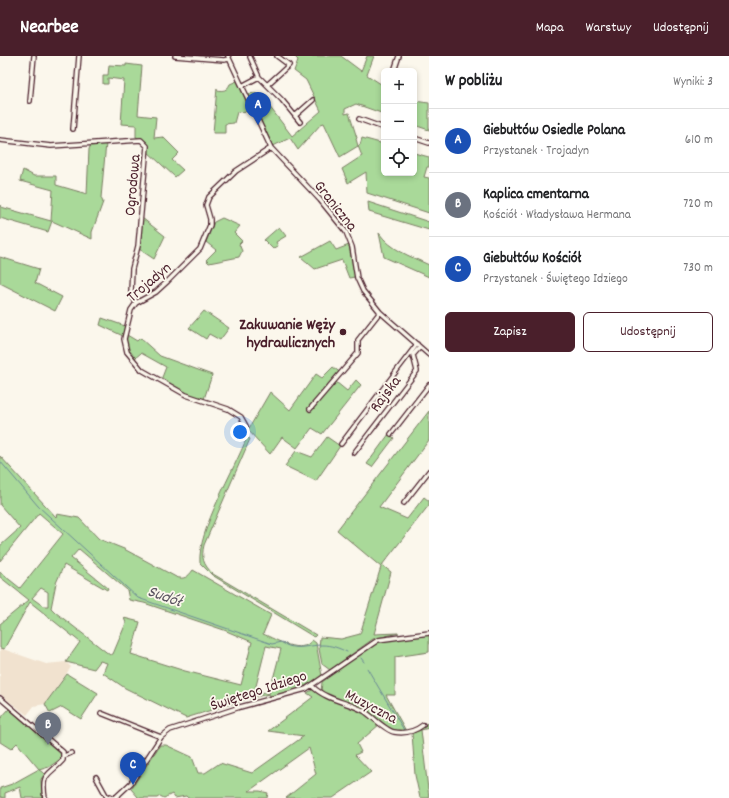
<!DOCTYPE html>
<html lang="pl">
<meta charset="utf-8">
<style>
:root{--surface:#fff;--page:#f2f2f2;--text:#202124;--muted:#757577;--line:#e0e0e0;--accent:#4a1f2b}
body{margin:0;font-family:Dekko,sans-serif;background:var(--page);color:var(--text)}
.controls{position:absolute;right:12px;top:12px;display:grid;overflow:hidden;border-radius:6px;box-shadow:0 2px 6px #0003}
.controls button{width:36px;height:36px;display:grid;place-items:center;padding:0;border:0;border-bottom:1px solid var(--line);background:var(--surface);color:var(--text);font:20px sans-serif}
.you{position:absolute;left:240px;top:376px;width:14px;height:14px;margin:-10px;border:3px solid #fff;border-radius:50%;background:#1a73e8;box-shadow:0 0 0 6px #1a73e833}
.badge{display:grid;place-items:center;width:26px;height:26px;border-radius:50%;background:var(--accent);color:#fff;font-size:13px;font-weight:700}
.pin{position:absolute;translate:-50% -33px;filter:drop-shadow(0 1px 2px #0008)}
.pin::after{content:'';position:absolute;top:21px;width:14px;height:12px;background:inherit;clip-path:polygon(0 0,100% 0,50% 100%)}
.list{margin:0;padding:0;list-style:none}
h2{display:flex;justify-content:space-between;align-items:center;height:52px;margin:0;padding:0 16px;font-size:17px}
h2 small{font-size:13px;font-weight:400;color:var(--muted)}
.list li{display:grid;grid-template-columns:26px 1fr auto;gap:12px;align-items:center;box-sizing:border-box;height:64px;padding:0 16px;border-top:1px solid var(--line)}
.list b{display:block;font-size:15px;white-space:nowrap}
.list p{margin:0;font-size:13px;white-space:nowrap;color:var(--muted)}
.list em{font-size:13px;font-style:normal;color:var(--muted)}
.actions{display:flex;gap:8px;padding:12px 16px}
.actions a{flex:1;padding:9px 0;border:1px solid var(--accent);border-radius:6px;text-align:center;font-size:14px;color:var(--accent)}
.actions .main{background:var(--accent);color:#fff}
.icon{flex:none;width:22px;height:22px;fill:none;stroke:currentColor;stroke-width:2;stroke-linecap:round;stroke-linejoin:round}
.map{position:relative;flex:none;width:429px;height:742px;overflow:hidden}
header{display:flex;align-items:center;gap:24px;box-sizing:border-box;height:56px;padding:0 20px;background:var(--accent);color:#fff}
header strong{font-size:19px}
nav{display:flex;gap:22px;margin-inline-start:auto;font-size:14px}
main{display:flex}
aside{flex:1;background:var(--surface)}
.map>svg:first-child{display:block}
.built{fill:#f1e2cf}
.green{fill:#a9d999;stroke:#7a7c62;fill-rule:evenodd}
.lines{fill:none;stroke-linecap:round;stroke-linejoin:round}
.stream{stroke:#6b8a95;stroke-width:1}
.minor-casing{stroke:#4a1f2b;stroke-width:6}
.minor{stroke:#fbf7ec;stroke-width:3.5}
.poi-dot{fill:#4a1f2b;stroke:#fbf7ec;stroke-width:1.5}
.labels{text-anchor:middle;stroke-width:3.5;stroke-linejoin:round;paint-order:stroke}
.street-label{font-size:16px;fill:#4a1f2b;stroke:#fbf7ec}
.poi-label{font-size:16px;font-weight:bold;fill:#4a1f2b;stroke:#fbf7ec;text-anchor:end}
.water-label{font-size:17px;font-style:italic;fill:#5a5460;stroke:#fbf7ec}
</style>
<header>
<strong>Nearbee</strong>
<nav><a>Mapa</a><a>Warstwy</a><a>Udostępnij</a></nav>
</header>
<main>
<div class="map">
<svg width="429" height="742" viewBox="0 0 429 742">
<rect width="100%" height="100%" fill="#fbf7ec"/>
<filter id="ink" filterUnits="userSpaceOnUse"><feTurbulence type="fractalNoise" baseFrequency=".025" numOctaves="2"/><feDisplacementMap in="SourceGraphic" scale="8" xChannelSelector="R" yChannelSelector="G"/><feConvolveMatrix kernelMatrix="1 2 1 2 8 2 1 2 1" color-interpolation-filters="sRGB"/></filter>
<g filter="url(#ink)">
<path class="built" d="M0,592L46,608L66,606L71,611L45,648L34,650L27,659L0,638Z"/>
<path class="green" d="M294,0H341L361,15L367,0H374L367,19L384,30V58L356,48L345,53V58L349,57L357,82L356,83L358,90L360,89L362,82L384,88V117H414V97L429,101V111H427L424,121L429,122V157L367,137L366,116L348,127L342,113L362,100L358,90L340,101L324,67L321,68L298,94L290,82L273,90L248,38L255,37L266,46L292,80L321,55L306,24L294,15L298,4Z
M126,8L142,10L138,59L156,61L154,82L163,81L179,97L172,104L183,114L175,121L147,95L146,85L136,81V69L121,68L124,24L108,22V28H103V19H108L109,9L126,10Z
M237,25L251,55L237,56L234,67L225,68V77H213L217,32V34C223,35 227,35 230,28Z
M414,45L429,47V74L414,69Z
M106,87L101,142L103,146L92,176V183L52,165L48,176L0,162V149L1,151L51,165L53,134L20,125L23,114L34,120H56V129L87,138L89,93L91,89Z
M368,146L429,166V174L369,156Z
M142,162L165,180L154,203L139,193Z
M222,162L240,170L234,177L242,185L239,188L242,195L239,201L209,207L206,204L216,194L206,186L214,166Z
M279,171L286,180L276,186L278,190L273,193L264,184Z
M379,177C391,194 410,200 429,209V221L384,201Z
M330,185L336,194L349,189L355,221L349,222L342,204L315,213L301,201Z
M0,201L39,213L35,227L62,241L55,255L0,227Z
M204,255L229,272L220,284L209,278L206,283L189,272Z
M102,262L125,270L123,280L100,269Z
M127,279L137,285L140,282L160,300L212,319L204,343L187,338L161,324L166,311L141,297L134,303L126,290Z
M333,311L342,318L336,326L347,335L356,324L361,329L322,378L312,372L297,392L282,381L270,398L248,374L270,336L290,354L316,318L322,322Z
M429,355V384L379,451L407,463L424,441L429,445V449L382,509L391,516L374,578L399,577L373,583L330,614L322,608L319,593L320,581L341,583L360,578L381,511L337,474Z
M389,378L394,382L372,411L367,408Z
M247,381L250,383L204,489C201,502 203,508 213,518L316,579L314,581L212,519L200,507C197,475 235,413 247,381Z
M327,381L340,390L316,425L285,410L296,395L312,401Z
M0,400L56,461L57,458L79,462L99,483L124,493L176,521C184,524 188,521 193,514L271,559L263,578C276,583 301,600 312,584L316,587L322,620C305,632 290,636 270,640L269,638L250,642L186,662L125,632L103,617L107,607L100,605L94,613L66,606L80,586L30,546L4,593L0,592V568L29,544L0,521V516L20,532L63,478L39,457L0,505V490L20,472L0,449ZM79,493L127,534L129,544L144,547L224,574L252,586L241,629L185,615L131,598L140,566L124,562L126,567L113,598L110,599L55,556L51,552L56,527L64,509L107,534L108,532L71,502ZM41,532L48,536V550H43L32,542ZM266,590L281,593L269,638L255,634Z
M429,579V596L395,601V639H386L406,675H393L357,650L321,636L322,626L377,586L386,583Z
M67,618L98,637L81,663L62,651L50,657L45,648Z
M314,633L368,659L380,668L357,688L361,696L355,699L371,716L333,742H286L316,718L309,692L249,735H260L268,737L267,742H188L186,740L175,742L172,738L164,742L160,740L157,742H138V741L131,733L160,689H166L192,701L198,717H205L220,707L252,717L304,680L268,675L313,641L307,637Z
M9,653L62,699V702L49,711L39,714L45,718L41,723L42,741L41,742H22L20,731L5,737V742L0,741V732L12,728L39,713L17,687L11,693L0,686V663Z
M429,667V672L421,674L429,742H420L415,719L412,677L421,674L422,669Z"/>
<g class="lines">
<path class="stream" d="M0,405L38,450L138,542L272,588L281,586C295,596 307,589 322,589C331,589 339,592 347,596
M361,602L364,606
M367,612L404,674"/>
<g class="minor-casing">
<path id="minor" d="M175,0L224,4L229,3
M228,0L271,92L320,144L346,176L352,191L357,222L363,235L380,256L429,299
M250,1L259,21L282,44L300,66
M394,15L399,0
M267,29L289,9L277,0
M242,30L259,21
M30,45L34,0
M295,60L313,44
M359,63L384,72
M73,73L79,0
M414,82L429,87
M0,84L51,90L141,84L147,90L138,190L132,213L131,236L136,247
M310,353L358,297V284L380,256
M246,370L241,361L228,353L186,339L142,314L127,296L124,283L131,254L136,247L156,236L168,225L200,193L210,169V163L206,149L209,141L236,115L271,92
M391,378L429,329
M341,388L417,288
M354,397L417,315L413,299L420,291
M404,447L429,415
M312,630C326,644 347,646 364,655C372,660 386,675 394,676C405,678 414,676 423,669
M0,642L63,696V704C48,721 41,716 45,742
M101,657L161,681
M64,700L71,697
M96,721L107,741
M107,742L110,740L115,742L131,727L161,681L170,674L240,651L306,633L378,584L429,577"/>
</g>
<use href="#minor" class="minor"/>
</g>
</g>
<circle class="poi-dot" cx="343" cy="276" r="4"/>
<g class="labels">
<g class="street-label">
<text transform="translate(131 129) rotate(-85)" y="6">Ogrodowa</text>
<text transform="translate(337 149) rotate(52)" y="6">Graniczna</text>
<text transform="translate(148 225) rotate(-40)" y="6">Trojadyn</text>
<text transform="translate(384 337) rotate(-53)" y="6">Rajska</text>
<text transform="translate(258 633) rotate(-18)" y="6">Świętego Idziego</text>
<text transform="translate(372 649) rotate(28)" y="6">Muzyczna</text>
</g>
<g class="poi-label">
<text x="335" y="273">Zakuwanie Węży<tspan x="335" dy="18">hydraulicznych</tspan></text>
</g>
<g class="water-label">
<text transform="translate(165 539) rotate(20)" y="6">Sudół</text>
</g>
</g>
</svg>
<div class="controls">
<button>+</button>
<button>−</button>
<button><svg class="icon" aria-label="locate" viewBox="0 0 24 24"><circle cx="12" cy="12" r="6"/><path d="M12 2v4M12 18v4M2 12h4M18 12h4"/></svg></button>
</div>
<div class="you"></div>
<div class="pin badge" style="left:258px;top:69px;background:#1a4fb4">A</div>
<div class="pin badge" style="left:48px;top:689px;background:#6b7280">B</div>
<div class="pin badge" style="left:133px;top:729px;background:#1a4fb4">C</div>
</div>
<aside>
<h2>W pobliżu<small>Wyniki: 3</small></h2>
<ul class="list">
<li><span class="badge" style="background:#1a4fb4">A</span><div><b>Giebułtów Osiedle Polana</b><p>Przystanek · Trojadyn</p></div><em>610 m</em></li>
<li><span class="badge" style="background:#6b7280">B</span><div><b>Kaplica cmentarna</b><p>Kościół · Władysława Hermana</p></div><em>720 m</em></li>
<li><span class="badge" style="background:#1a4fb4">C</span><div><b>Giebułtów Kościół</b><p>Przystanek · Świętego Idziego</p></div><em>730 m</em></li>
</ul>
<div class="actions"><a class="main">Zapisz</a><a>Udostępnij</a></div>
</aside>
</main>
